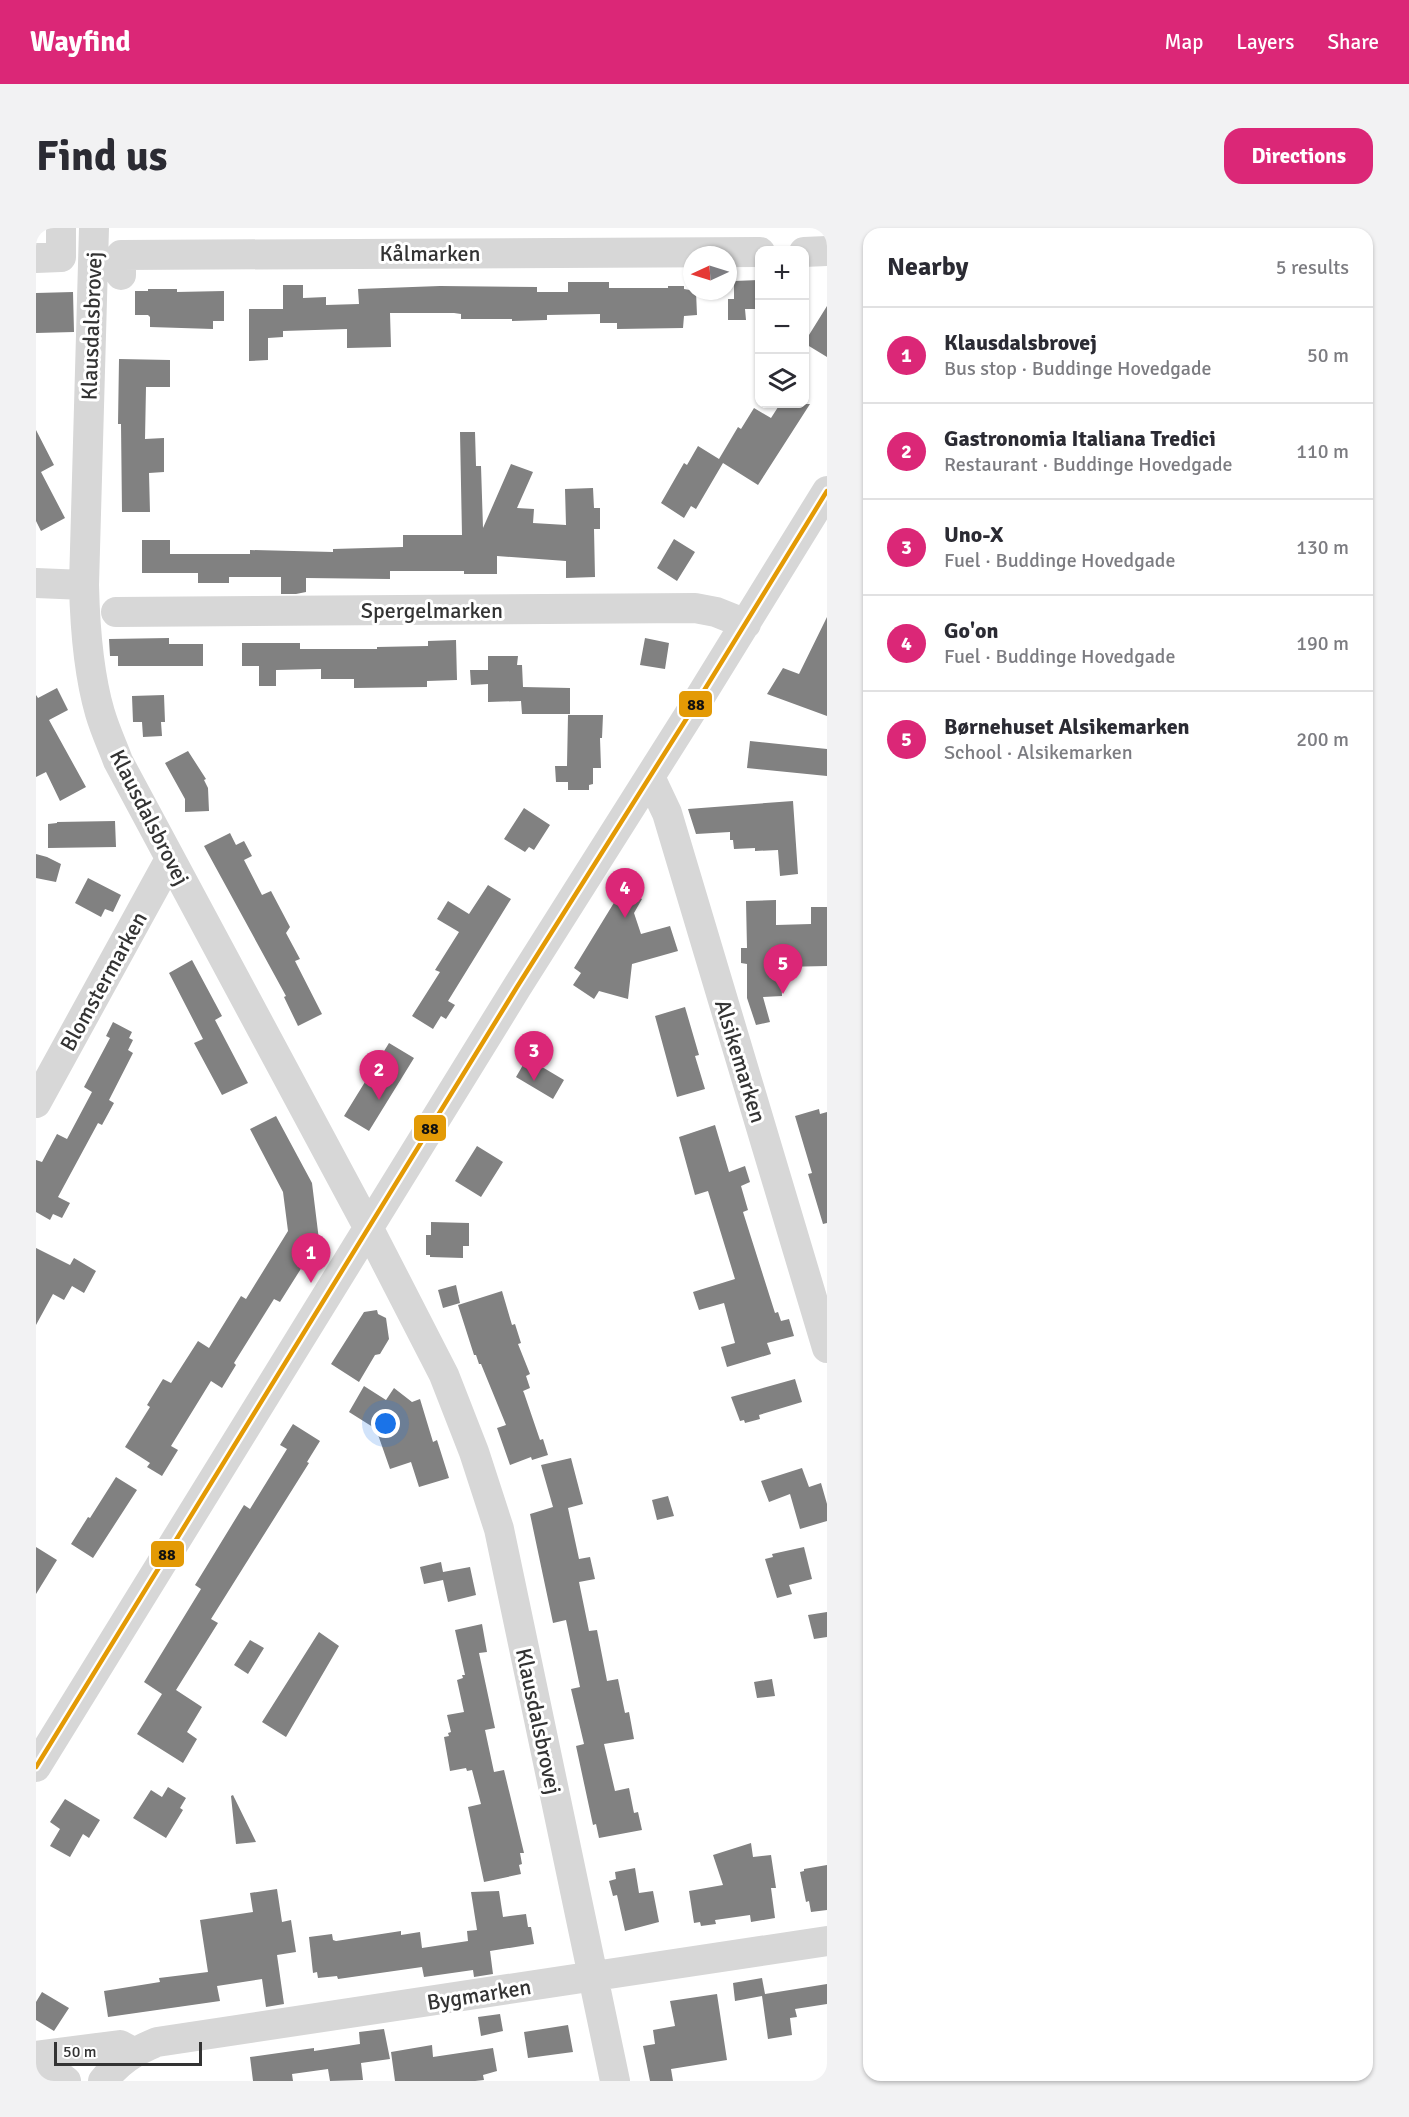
<!DOCTYPE html>
<meta charset="utf-8">
<style>
:root{--surface:#fff;--page:#f2f2f3;--text:#2b2b33;--muted:#7c7c81;--line:#e1e1e2;--accent:#db2777}
body{margin:0;font-family:Signika,sans-serif;background:var(--page);color:var(--text)}
.controls{position:absolute;right:18px;top:18px;display:grid;overflow:hidden;border-radius:12px;box-shadow:0 2px 4px #0004}
.controls button{width:54px;height:54px;display:grid;place-items:center;padding:0;border:0;border-bottom:2px solid var(--line);background:var(--surface);color:var(--text);font:30px sans-serif}
.compass{position:absolute;left:647px;top:18px;width:54px;height:54px;border-radius:50%;background:var(--surface);box-shadow:0 2px 4px #0004;rotate:266deg}
.scale{position:absolute;left:18px;bottom:15px;width:148px;box-sizing:border-box;padding-left:6px;border:3px solid #333;border-top:0;font-size:16px;line-height:21px;white-space:nowrap;color:#333;-webkit-text-stroke:4px #fff;paint-order:stroke}
.you{position:absolute;left:350px;top:1196px;width:21px;height:21px;margin:-15px;border:4px solid #fff;border-radius:50%;background:#1a73e8;box-shadow:0 0 0 9px #1a73e833}
.badge{display:grid;place-items:center;width:39px;height:39px;border-radius:50%;background:var(--accent);color:#fff;font-size:20px;font-weight:700}
.pin{position:absolute;translate:-50% -50px;filter:drop-shadow(0 2px 3px #0008)}
.pin::after{content:'';position:absolute;top:32px;width:21px;height:18px;background:inherit;clip-path:polygon(0 0,100% 0,50% 100%)}
.list{margin:0;padding:0;list-style:none}
h2{display:flex;justify-content:space-between;align-items:center;height:78px;margin:0;padding:0 24px;font-size:26px}
h2 small{font-size:20px;font-weight:400;color:var(--muted)}
.list li{display:grid;grid-template-columns:39px 1fr auto;gap:18px;align-items:center;box-sizing:border-box;height:96px;padding:0 24px;border-top:2px solid var(--line)}
.list b{display:block;font-size:22px;white-space:nowrap}
.list p{margin:0;font-size:20px;white-space:nowrap;color:var(--muted)}
.list em{font-size:20px;font-style:normal;color:var(--muted)}
.icon{flex:none;width:33px;height:33px;fill:none;stroke:currentColor;stroke-width:2;stroke-linecap:round;stroke-linejoin:round}
.map{position:relative;flex:none;width:791px;height:1853px;overflow:hidden;border-radius:18px}
header{display:flex;align-items:center;gap:36px;box-sizing:border-box;height:84px;padding:0 30px;background:var(--accent);color:#fff}
header strong{font-size:28px}
nav{display:flex;gap:33px;margin-inline-start:auto;font-size:21px}
.intro{display:flex;align-items:center;justify-content:space-between;box-sizing:border-box;height:144px;padding:0 36px}
h1{margin:0;font-size:42px}
.button{padding:15px 27px;border-radius:18px;background:var(--accent);color:#fff;font-size:21px;font-weight:700}
main{display:flex;gap:36px;padding:0 36px}
aside{flex:1;background:var(--surface);border-radius:18px;box-shadow:0 2px 4px #0004}
.map>svg:first-child{display:block}
.building{fill:#818181}
.lines{fill:none;stroke-linecap:round;stroke-linejoin:round}
.minor{stroke:#d7d7d7;stroke-width:30}
.bus-1-casing{stroke:#fff;stroke-width:9}
.bus-1{stroke:#e39a05;stroke-width:4.5}
.labels{text-anchor:middle;stroke-width:6;stroke-linejoin:round;paint-order:stroke}
.street-label{font-size:22px;fill:#333;stroke:#fff}
.line-badge{stroke:#fff;stroke-width:2}
.pale-badge-label{font-size:16px;text-anchor:middle;font-weight:bold;fill:#111}
</style>
<header>
<strong>Wayfind</strong>
<nav><a>Map</a><a>Layers</a><a>Share</a></nav>
</header>
<div class="intro"><h1>Find us</h1><a class="button">Directions</a></div>
<main>
<div class="map">
<svg width="791" height="1853" viewBox="0 0 791 1853">
<rect width="100%" height="100%" fill="#fff"/>
<path class="building" d="M723,52V81H709L710,92H692V71H698V53Z
M532,54H573V60H632V58H648V61L660,63L661,87L648,88L647,100L581,101V95H564V86L511,87V92L476,93V91H425V86L418,85H354L355,119L311,120V101L247,103V109L232,110V132L213,133V81H247V57H267V70L290,69V77L323,76L322,61L404,58L501,59V64H532Z
M112,61H141V64L188,63V93H177V101L114,99V89L112,87H99V63H112Z
M37,64L38,104L0,105V65Z
M791,78V129L768,115Z
M83,131L134,132V159H110L109,211L128,210V244L113,245L114,284H86L85,196H82Z
M744,176H774L722,257L687,235L660,281L655,278L648,290L625,275L648,235L651,237L662,218L683,231L702,199L705,201L718,180L735,190Z
M0,202L18,237L5,244L29,290L5,303L0,293Z
M424,204H439L440,238H445L447,300L475,236L497,244L481,280L498,281L497,295L530,297L529,261L557,260L558,280H564V301H558L559,349L530,350V333L461,328V346H428V343H354V351L270,350V364L260,366H245V349H193V355H162V345H106V312H134V326H214V322L297,324V321L367,319V307H426Z
M638,311L659,324L641,353L621,340Z
M791,389V488L731,466L747,440L763,446Z
M133,410V416H167V438H82V428H74L73,411Z
M609,410L633,415L629,441L604,437Z
M420,412L421,452L391,453V459L318,460V451H285V441L240,442V458H223V438H206V415H264V421H341V419L392,418V413Z
M452,428H482L481,437H486L487,459L534,460V486H486L485,473L452,474V456L435,457L434,442H452Z
M21,460L32,482L13,492L50,559L24,573L10,544L0,549V467L2,470Z
M128,467L129,494H125L126,508L107,509L106,494H97L96,468Z
M532,487H567L566,510H564L565,540H557V556L553,557V562H532V554H520L519,538H531Z
M714,513L791,521V548L711,540Z
M152,523L170,551L168,552L172,560L173,583L149,584V571L129,535Z
M757,573L762,646L744,648L742,622L719,623V620L698,621L697,612H694V604L660,606L652,581Z
M488,580L514,597L498,622L493,619L489,624L468,611Z
M79,593L80,619L12,620V596L21,595V594Z
M194,605L200,617L208,613L216,628L208,632L226,667L235,663L254,699L250,705L264,731L259,733L286,786L262,798L248,769L250,768L168,618Z
M0,626L11,629L25,636L20,654L0,650Z
M52,650L85,667L77,684L69,681L65,689L39,675Z
M452,657L475,671L412,773L419,777L410,791L405,788L397,801L376,788L404,744L399,742L423,704L401,691L412,673L433,686Z
M587,660L606,671L598,685L605,706L634,698L642,723L596,736L592,771L563,763L558,771L537,757L545,745L538,740Z
M740,672V697L775,696V679H791V738L745,739L746,768L727,769L734,794L720,797L711,770V736L705,735V720H711L710,673Z
M156,732L186,788L179,792L212,855L186,867L158,815L167,811L133,745Z
M649,779L663,827L659,828L669,861L641,869L619,788Z
M77,794L96,804L93,810L97,812L92,822L97,825L73,872L78,875L66,897L62,895L22,969L34,975L26,990L17,986L14,992L0,984V932L6,934L21,906L31,911L56,864L48,859L74,810L70,808Z
M353,815L378,830L333,903L308,888Z
M491,830L528,852L517,871L480,849Z
M783,881L784,886L791,884V995L787,996L772,946L776,945L759,888Z
M240,888L276,955L283,1012L244,1074L238,1071L198,1135L200,1137L186,1160L175,1153L135,1218L142,1222L126,1248L111,1239L114,1235L89,1219L114,1179L111,1177L127,1151L135,1155L162,1113L173,1120L205,1068L210,1071L252,1003L247,964L214,901Z
M679,897L693,944L709,938L714,954L705,958L712,982L707,984L739,1085L742,1084L745,1093L753,1091L758,1108L731,1115L735,1126L691,1139L685,1119L699,1115L688,1075L663,1082L657,1064L699,1051L672,963L659,967L643,909Z
M441,918L467,934L445,969L419,953Z
M395,994L433,995V1018H427V1030L394,1029V1027H390V1007H395Z
M0,1020L34,1037L38,1030L60,1043L48,1065L36,1058L28,1072L17,1066L0,1097Z
M420,1057L424,1075L407,1080L402,1062Z
M466,1063L476,1097L479,1096L485,1115L482,1116L494,1146L490,1148L494,1160L487,1163L488,1165L504,1212L507,1211L512,1227L496,1232L495,1229L474,1237L461,1200L470,1197L445,1136H443L440,1127H438L422,1077Z
M341,1082L342,1086L350,1090L353,1111L344,1126L339,1127L323,1154L295,1136L328,1084Z
M759,1151L766,1174L723,1187L724,1191L709,1195L708,1192L704,1193L695,1169Z
M328,1158L350,1172L358,1160L376,1174L384,1171L397,1214L401,1212L413,1250L383,1259L375,1234L354,1241L340,1201L313,1184Z
M257,1196L284,1213L271,1234L273,1235L175,1391L182,1395L140,1462L166,1479L151,1504L161,1511L147,1535L101,1506L126,1466L108,1454L165,1361L159,1357L208,1277L214,1281L251,1221L244,1217Z
M535,1230L547,1276L532,1280L543,1331L554,1329L559,1351L543,1354L553,1403L561,1402L571,1453L582,1451L589,1485L593,1484L598,1511L568,1516L579,1563L593,1560L598,1585L602,1584L606,1602L563,1610L560,1596L557,1597L540,1518L548,1516L535,1461L544,1459L530,1392L517,1395L494,1286L517,1279L505,1237Z
M766,1240L773,1259L785,1255L791,1276V1293L764,1301L754,1266L733,1274L725,1253Z
M80,1249L101,1262L57,1330L35,1316L52,1289L54,1290Z
M632,1268L638,1288L621,1292L616,1272Z
M0,1319L21,1332L0,1366Z
M768,1319L776,1351L753,1357L756,1366L741,1370L729,1331L737,1329L736,1326Z
M405,1334L407,1344L434,1339L440,1367L412,1374L407,1352L388,1356L384,1339Z
M791,1384V1409L778,1411L772,1387Z
M446,1396L451,1424L443,1425L459,1500L449,1502L458,1544L468,1542L488,1625H484L486,1636L483,1637L485,1646L448,1654L432,1579L445,1576L436,1542L431,1543L430,1540L414,1543L408,1509L413,1508L412,1505L415,1504L411,1487L428,1484L421,1452L427,1450L426,1447H429L419,1402Z
M283,1404L303,1418L250,1509L226,1494Z
M214,1412L228,1420L212,1446L198,1437Z
M736,1451L739,1468L721,1470L718,1454Z
M132,1559L150,1570L144,1580L147,1582L130,1610L97,1590L115,1562L126,1569Z
M197,1567L220,1614L200,1616L195,1568Z
M29,1571L64,1592L53,1610L47,1606L34,1629L14,1618L24,1601L14,1594Z
M715,1615L717,1629L735,1627L740,1660H735L739,1690L715,1694L714,1687L679,1692L680,1696L665,1698L664,1694L658,1695L653,1663L687,1657L677,1627Z
M791,1637V1682L775,1684L773,1673L770,1674L764,1644L768,1643V1641Z
M599,1640L603,1665L617,1663L623,1694L589,1703L581,1667L577,1668L573,1653L580,1651L579,1644Z
M241,1661L246,1694L255,1692L260,1724L241,1727L248,1776L230,1779L226,1751L181,1758L184,1773L72,1789L68,1763L124,1754L123,1750L172,1744L164,1692L217,1684L214,1665Z
M463,1663L467,1689L490,1686L492,1699H495L498,1716L454,1723L457,1746L438,1749L437,1742L388,1749L386,1739L302,1751L301,1748L282,1750L281,1744L277,1745L273,1709L296,1706L297,1712L300,1713L365,1703V1707L384,1704L386,1720L432,1713L431,1703L441,1702L435,1664Z
M726,1750L729,1766L791,1756V1776L759,1781L761,1789L754,1790L756,1807L732,1811L726,1768L699,1773L697,1755Z
M6,1764L33,1780L18,1803L0,1792V1774Z
M681,1766L691,1832L635,1841L637,1853H614L607,1818L619,1816L617,1802L639,1798L634,1773Z
M464,1786L467,1803L445,1808L442,1789Z
M532,1797L537,1824L492,1830L488,1804Z
M348,1801L354,1831L325,1835L327,1852L294,1853L292,1841L256,1846L257,1853H217L214,1829L278,1820V1823L324,1816L323,1804Z
M396,1817L397,1829L457,1820L461,1843L447,1847L448,1852L439,1853H359L355,1824Z"/>
<g class="lines">
<path class="minor" d="M58,0L48,357C49,400 52,444 64,485C69,502 76,517 82,533L332,999L408,1147L438,1224L463,1301L579,1853
M768,24L791,23
M0,30L25,29V0
M85,47V27L724,24
M0,355L48,357
M80,384L659,380L680,384L710,396
M614,549L631,585L791,1120
M0,875L134,631
M0,1539L481,759L656,482L791,263
M0,1828L84,1817L97,1824
M0,1833L30,1853
M67,1853C83,1833 97,1824 121,1814L791,1713"/>
<g class="bus-1-casing">
<path id="bus-1" d="M0,1539L481,759L656,482L791,263"/>
</g>
<use href="#bus-1" class="bus-1"/>
</g>
<g class="labels">
<g class="street-label">
<text x="394" y="33">Kålmarken</text>
<text transform="translate(55 98) rotate(-88)" y="8">Klausdalsbrovej</text>
<text x="396" y="390">Spergelmarken</text>
<text transform="translate(114 589) rotate(63)" y="8">Klausdalsbrovej</text>
<text transform="translate(67 753) rotate(-61)" y="8">Blomstermarken</text>
<text transform="translate(705 833) rotate(73)" y="8">Alsikemarken</text>
<text transform="translate(503 1493) rotate(78)" y="8">Klausdalsbrovej</text>
<text transform="translate(443 1766) rotate(-9)" y="8">Bygmarken</text>
</g>
</g>
<g class="line-badge">
<rect x="642" y="462" width="35" height="28" rx="6" fill="#e39a05"/>
<rect x="377" y="886" width="34" height="28" rx="6" fill="#e39a05"/>
<rect x="114" y="1312" width="35" height="28" rx="6" fill="#e39a05"/>
</g>
<g class="pale-badge-label">
<text x="660" y="482">88</text>
<text x="394" y="906">88</text>
<text x="131" y="1332">88</text>
</g>
</svg>
<div class="controls">
<button>+</button>
<button>−</button>
<button><svg class="icon" aria-label="layers" viewBox="0 0 24 24"><path d="M12 4l9 5-9 5-9-5zM3 14l9 5 9-5"/></svg></button>
</div>
<svg class="compass" viewBox="-18 -18 36 36"><path d="M0-13l5 13h-10z" fill="#e53935"/><path d="M0 13l5-13h-10z" fill="#7c7c81"/></svg>
<div class="scale">50 m</div>
<div class="you"></div>
<div class="pin badge" style="left:275px;top:1055px">1</div>
<div class="pin badge" style="left:343px;top:872px">2</div>
<div class="pin badge" style="left:498px;top:853px">3</div>
<div class="pin badge" style="left:589px;top:690px">4</div>
<div class="pin badge" style="left:747px;top:766px">5</div>
</div>
<aside>
<h2>Nearby<small>5 results</small></h2>
<ul class="list">
<li><span class="badge">1</span><div><b>Klausdalsbrovej</b><p>Bus stop · Buddinge Hovedgade</p></div><em>50 m</em></li>
<li><span class="badge">2</span><div><b>Gastronomia Italiana Tredici</b><p>Restaurant · Buddinge Hovedgade</p></div><em>110 m</em></li>
<li><span class="badge">3</span><div><b>Uno-X</b><p>Fuel · Buddinge Hovedgade</p></div><em>130 m</em></li>
<li><span class="badge">4</span><div><b>Go'on</b><p>Fuel · Buddinge Hovedgade</p></div><em>190 m</em></li>
<li><span class="badge">5</span><div><b>Børnehuset Alsikemarken</b><p>School · Alsikemarken</p></div><em>200 m</em></li>
</ul>
</aside>
</main>
